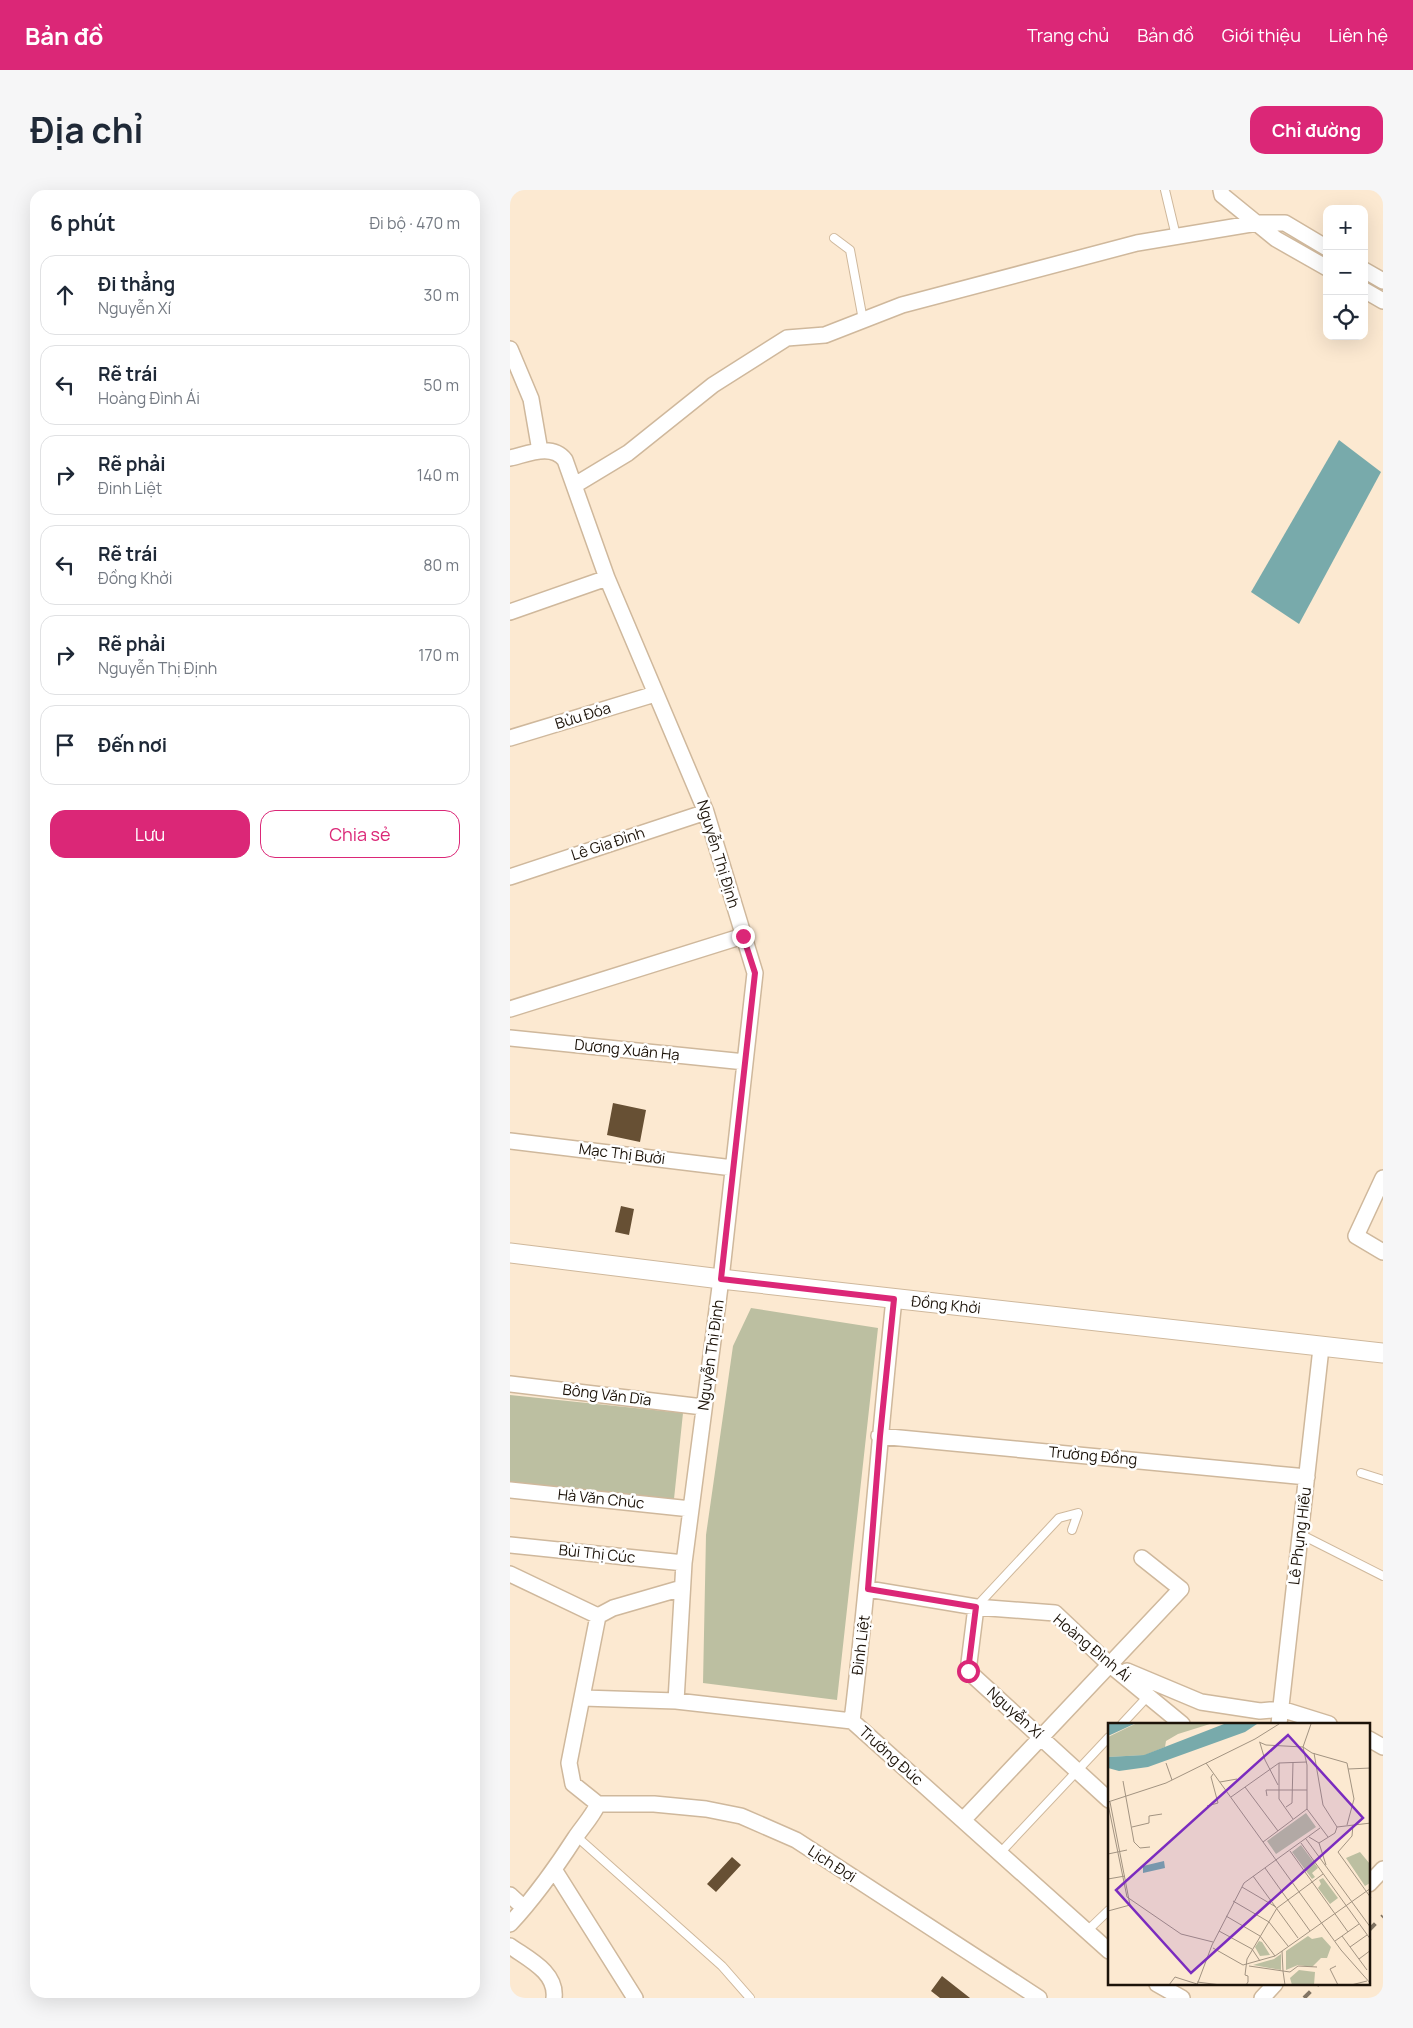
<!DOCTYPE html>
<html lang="vi">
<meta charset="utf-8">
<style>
:root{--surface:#fff;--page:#f6f6f7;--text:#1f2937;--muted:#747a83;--line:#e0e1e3;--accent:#db2777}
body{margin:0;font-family:Manrope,sans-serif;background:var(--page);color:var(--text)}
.controls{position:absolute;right:15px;top:15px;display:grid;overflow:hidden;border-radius:10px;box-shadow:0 5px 20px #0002}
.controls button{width:45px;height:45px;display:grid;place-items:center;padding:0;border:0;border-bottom:1px solid var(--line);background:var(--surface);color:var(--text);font:25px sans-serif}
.stop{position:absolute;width:15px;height:15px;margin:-11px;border:4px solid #db2777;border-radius:50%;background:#fff}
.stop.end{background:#db2777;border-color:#fff;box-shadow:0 1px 5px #0008}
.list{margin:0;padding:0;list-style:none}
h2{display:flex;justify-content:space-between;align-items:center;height:65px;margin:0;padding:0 20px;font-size:21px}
h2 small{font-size:16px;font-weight:400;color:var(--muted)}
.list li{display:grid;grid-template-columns:32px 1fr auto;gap:15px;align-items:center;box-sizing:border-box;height:80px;margin:0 10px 10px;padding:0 10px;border:1px solid var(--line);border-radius:15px}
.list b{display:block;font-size:19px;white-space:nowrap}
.list p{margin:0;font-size:16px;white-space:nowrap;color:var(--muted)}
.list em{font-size:16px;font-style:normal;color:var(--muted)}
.actions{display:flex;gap:10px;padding:15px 20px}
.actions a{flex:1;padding:11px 0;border:1px solid var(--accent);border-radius:15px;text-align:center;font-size:18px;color:var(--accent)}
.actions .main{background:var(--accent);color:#fff}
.icon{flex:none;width:28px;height:28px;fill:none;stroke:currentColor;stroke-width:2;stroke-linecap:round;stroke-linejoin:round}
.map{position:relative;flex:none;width:873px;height:1808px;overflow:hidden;border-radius:15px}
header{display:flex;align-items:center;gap:30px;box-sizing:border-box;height:70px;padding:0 25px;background:var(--accent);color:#fff}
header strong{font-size:24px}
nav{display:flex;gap:28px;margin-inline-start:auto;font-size:18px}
.intro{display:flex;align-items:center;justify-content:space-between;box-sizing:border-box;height:120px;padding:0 30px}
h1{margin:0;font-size:35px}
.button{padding:12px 22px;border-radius:15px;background:var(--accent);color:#fff;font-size:18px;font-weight:700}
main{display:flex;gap:30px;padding:0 30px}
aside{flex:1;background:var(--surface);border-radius:15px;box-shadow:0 5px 20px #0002}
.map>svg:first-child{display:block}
.green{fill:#bcbfa1}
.water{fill:#78aaab}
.building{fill:#675034}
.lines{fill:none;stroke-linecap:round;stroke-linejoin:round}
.service-casing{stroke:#cfb89c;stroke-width:10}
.minor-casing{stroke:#cfb89c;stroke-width:18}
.tertiary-casing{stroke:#cfb89c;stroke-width:21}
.service{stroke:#fff;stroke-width:8}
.minor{stroke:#fff;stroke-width:15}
.tertiary{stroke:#fff;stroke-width:19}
.rail{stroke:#827564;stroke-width:4;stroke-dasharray:9 9;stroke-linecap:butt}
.route{stroke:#db2777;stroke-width:6}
.labels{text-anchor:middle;stroke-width:5;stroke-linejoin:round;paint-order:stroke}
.street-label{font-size:15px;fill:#1c1309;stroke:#fff}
.inset-road{fill:none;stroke:#a29381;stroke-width:1}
.view{fill:#7b2cbf;fill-opacity:0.15;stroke:#7b2cbf;stroke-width:2.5}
.inset-edge{fill:none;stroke:#1c1309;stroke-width:2.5}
</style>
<header>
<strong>Bản đồ</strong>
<nav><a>Trang chủ</a><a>Bản đồ</a><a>Giới thiệu</a><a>Liên hệ</a></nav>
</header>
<div class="intro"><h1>Địa chỉ</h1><a class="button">Chỉ đường</a></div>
<main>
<aside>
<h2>6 phút<small>Đi bộ · 470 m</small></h2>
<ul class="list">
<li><svg class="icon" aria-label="ahead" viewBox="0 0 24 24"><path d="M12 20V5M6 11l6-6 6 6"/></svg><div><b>Đi thẳng</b><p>Nguyễn Xí</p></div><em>30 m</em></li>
<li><svg class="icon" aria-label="left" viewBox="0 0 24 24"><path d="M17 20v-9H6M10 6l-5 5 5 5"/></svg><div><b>Rẽ trái</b><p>Hoàng Đình Ái</p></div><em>50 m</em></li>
<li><svg class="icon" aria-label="right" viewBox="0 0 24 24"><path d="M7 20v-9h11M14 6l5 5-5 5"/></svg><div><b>Rẽ phải</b><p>Đinh Liệt</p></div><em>140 m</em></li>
<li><svg class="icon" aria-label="left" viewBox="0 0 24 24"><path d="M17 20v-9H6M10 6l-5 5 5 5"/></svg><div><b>Rẽ trái</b><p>Đồng Khởi</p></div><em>80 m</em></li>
<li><svg class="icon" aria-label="right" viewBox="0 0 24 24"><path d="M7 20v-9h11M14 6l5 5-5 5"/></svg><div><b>Rẽ phải</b><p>Nguyễn Thị Định</p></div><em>170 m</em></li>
<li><svg class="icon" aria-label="arrive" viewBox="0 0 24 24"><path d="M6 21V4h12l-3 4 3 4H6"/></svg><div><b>Đến nơi</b></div></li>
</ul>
<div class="actions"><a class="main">Lưu</a><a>Chia sẻ</a></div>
</aside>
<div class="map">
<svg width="873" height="1808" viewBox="0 0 873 1808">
<rect width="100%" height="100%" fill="#fce9d1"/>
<path class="green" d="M241,1118L368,1138L327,1510L193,1493L196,1345L223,1156Z
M0,1205L173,1223L164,1309L0,1293Z"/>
<path class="water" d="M829,250L871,282L789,434L741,402Z"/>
<path class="building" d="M103,913L136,920L130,952L97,945Z
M111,1016L124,1019L119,1045L105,1042Z
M222,1667L231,1675L206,1702L197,1694Z
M432,1786L460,1808H430L421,1801Z"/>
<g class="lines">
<g class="service-casing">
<path id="service" d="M655,0L666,46
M324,48L340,60L353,130
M851,1283L873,1290
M790,1344L873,1386
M466,1417L549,1328L568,1323L562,1340
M612,1534L639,1505
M66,1646L212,1776L240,1808
M490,1663L599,1547
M576,1742L599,1720"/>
</g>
<g class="minor-casing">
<path id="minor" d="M711,0L712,5L766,49L817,78
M854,80L873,91
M854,100L873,111
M0,159L21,209L30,261
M0,268C18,264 42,253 55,270L97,388L196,622L245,783L211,1089L174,1373L166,1511
M65,295L118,263L203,195L277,148L315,145L392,115L627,53L747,33H775L817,58
M0,422L97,388
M0,548L145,504
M0,687L196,622
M0,819L233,746
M0,848L235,872
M0,951L223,978
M873,988L846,1046L873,1062
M0,1194L193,1217
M369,1246L797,1287
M0,1300L181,1319
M0,1355L174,1373
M0,1384L88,1426
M358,1399L466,1417L545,1423L599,1474L672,1534
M466,1417L458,1481L599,1610
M617,1481L691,1512L750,1521L771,1519L819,1534
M73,1508L166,1511L342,1531L599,1761
M342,1531C359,1391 369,1250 384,1109
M769,1534L811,1158
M859,1549L873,1557
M88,1614H144L196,1619L231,1626L286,1650L529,1808
M453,1630L671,1399L632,1368
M45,1681L125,1808
M859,1694L873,1679
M0,1705L14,1718
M0,1734C25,1707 45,1679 65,1648C73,1636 82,1627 88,1614L63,1594L59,1573L88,1426L103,1418L172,1398
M0,1756C18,1769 47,1782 44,1808
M647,1794L672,1808
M752,1808L765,1794"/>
</g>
<g class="tertiary-casing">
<path id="tertiary" d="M0,1063L211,1089L873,1163"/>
</g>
<use href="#service" class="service"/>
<use href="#minor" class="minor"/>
<use href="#tertiary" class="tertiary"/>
<path class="rail" d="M859,1740L873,1726
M794,1808L808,1794"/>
</g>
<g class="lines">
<path class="route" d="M233,746L245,783L211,1089L384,1109L370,1246L358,1399L466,1417L458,1481"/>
</g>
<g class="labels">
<g class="street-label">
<text transform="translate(73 526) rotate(-17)" y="5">Bửu Đóa</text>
<text transform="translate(98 654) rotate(-18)" y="5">Lê Gia Đỉnh</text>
<text transform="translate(208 664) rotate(73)" y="5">Nguyễn Thị Định</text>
<text transform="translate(117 860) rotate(6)" y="5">Dương Xuân Hạ</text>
<text transform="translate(112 964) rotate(7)" y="5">Mạc Thị Bưởi</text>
<text transform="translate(436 1115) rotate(6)" y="5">Đồng Khởi</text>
<text transform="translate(201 1165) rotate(-82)" y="5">Nguyễn Thị Định</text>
<text transform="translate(97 1205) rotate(7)" y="5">Bông Văn Dĩa</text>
<text transform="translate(583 1266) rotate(5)" y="5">Trường Đồng</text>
<text transform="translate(91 1309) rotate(6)" y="5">Hà Văn Chúc</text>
<text transform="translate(790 1346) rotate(-83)" y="5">Lê Phụng Hiểu</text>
<text transform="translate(87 1364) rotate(6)" y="5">Bùi Thị Cúc</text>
<text transform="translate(351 1455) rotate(-83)" y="5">Đinh Liệt</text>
<text transform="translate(582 1458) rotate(40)" y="5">Hoàng Đình Ái</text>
<text transform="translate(505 1523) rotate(42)" y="5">Nguyễn Xí</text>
<text transform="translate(381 1566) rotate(42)" y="5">Trường Đúc</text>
<text transform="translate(322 1674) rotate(33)" y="5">Lịch Đợi</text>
</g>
</g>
<g transform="translate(598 1533)">
<rect width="262" height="262" fill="#fce9d1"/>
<path d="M27,1H102L70,11L58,18L57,24L37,32L0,34V14ZM198,90L208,104L168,131L159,118ZM193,122L210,145L204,150L207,154L204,156L184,129ZM252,129L262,141V160L257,163L238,135ZM215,155L230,175L222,181L210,165L213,161L211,157ZM200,213L204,216L214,214L223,224L219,235H213L204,244L190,242L178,247V228ZM151,218L154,219L162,232L152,233L147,224ZM173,231V247L145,242L166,236ZM191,247L207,249L206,262H184L182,255Z" fill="#bcbfa1"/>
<path d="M0,1H26L0,13ZM116,1H149L137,9L40,44L11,48L0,45V34L36,32ZM56,138L57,145L35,150V143Z" fill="#78aaab"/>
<path class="inset-road" d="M151,19L158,22L195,24M152,20L157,37L170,62M195,24L204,30L239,40L246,76L239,102M195,24L199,42V86L220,114M195,24L203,1M206,30L215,82L229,104M58,40L64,57M98,40L233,227L263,261M171,40V76L185,96M240,46L263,45M15,58L26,119L32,125L42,124M112,59L129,56M137,64L170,108M159,73L158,67H199M123,74L171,40L199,39M0,79L58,60L147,16L171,1M0,81L19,174L73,211L105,219M99,83L110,80L103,54L105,51M178,84L184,80L185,39M245,102L244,113L230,129L263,175M24,104L41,100V93L54,91M201,114L211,120L227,110L229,104L263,100M198,116L263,205M155,119L199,86M193,120L263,217M211,120L218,142M182,128L240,209M0,131L19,127M157,145L202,208M145,153L190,215M0,156L17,153M134,164L168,184M125,178L161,199L180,223M0,188L22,182L2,79M118,193L152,213L167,233M111,208L144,226L152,238M234,213L259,247M227,218L251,201M242,224L259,212M105,225L135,242L167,233L263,165M174,228L175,248L182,249L190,243L209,244M251,236L263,227M141,243L175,248L177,262M228,243L222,246L230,262M89,259L113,262M61,262L67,254L89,261M89,262L104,222L136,160L212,105M138,262L140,259V253L137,252L139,236L169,185L215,151M243,262L259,258"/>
<path class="view" d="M180,12L255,95L83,250L8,167Z"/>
<rect width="262" height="262" class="inset-edge"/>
</g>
</svg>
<div class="controls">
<button>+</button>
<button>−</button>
<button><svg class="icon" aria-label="locate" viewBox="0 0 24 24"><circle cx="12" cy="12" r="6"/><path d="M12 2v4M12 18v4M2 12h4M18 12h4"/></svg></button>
</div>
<div class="stop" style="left:458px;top:1481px"></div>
<div class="stop end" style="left:233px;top:746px"></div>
</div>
</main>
